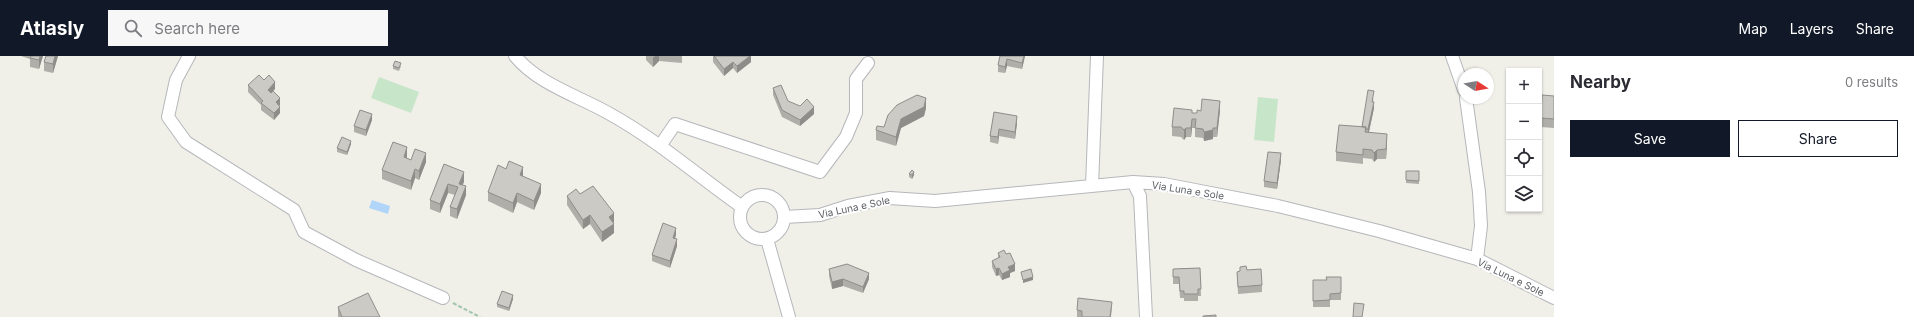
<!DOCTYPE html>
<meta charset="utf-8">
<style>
:root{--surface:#fff;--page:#f7f7f7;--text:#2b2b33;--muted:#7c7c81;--line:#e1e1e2;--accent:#111827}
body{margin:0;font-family:Inter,sans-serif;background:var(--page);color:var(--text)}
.controls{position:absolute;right:12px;top:12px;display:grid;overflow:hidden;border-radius:0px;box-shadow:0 1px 3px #0004}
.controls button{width:36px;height:36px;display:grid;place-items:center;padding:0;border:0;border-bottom:1px solid var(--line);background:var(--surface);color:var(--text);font:20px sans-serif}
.compass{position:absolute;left:1458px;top:12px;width:36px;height:36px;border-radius:50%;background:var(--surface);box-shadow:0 1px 3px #0004;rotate:101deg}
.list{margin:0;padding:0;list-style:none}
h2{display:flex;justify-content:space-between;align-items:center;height:52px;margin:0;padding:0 16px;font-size:17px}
h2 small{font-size:13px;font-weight:400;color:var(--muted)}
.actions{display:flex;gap:8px;padding:12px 16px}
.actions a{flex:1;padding:9px 0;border:1px solid var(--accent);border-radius:0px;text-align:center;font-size:14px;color:var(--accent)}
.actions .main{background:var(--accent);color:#fff}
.icon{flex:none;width:22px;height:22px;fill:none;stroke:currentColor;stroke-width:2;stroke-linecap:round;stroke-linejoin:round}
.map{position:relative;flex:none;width:1554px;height:261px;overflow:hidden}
header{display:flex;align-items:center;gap:24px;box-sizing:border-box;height:56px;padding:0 20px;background:var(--accent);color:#fff}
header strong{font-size:19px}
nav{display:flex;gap:22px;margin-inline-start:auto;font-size:14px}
.search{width:280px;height:36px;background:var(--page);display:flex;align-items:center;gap:10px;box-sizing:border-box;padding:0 14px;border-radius:0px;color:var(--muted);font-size:15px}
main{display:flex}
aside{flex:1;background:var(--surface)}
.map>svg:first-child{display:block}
.green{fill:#c7e5c9}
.water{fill:#b0d5f8}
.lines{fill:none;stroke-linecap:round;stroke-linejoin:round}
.minor-casing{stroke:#b5b7bb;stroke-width:14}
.path{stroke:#a1c5ae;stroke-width:2;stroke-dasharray:4 2;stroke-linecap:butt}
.minor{stroke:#fff;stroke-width:12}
.wall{fill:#afaea9}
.shaded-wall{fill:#8f8d8a}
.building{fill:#cccac5;stroke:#8f8d8a}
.labels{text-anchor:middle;stroke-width:4;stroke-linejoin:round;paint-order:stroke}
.street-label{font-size:10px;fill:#5f6267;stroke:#fff}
</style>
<header>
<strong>Atlasly</strong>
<div class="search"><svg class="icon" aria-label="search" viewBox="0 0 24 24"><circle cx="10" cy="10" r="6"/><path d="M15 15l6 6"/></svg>Search here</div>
<nav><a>Map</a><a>Layers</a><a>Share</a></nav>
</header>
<main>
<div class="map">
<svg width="1554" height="261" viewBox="0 0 1554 261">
<rect width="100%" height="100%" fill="#f0efe8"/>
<path class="green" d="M379,21L419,36L411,57L371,42Z
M1258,41L1278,43L1274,86L1254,84Z"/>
<path class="water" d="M372,144L390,150L388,158L369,152Z"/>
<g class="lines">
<g class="minor-casing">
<path id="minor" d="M189,0L176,24L168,61L186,86L294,154L304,176L356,204L443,242
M515,0C539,29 579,40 610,58C657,84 698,120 742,151
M1452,0L1464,34
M1466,42L1479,136L1481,170L1477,203
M660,90L675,68L820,116L846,81L856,57V23L868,7
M1133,126L1140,140L1146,261
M1092,130L1097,0
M740 161a22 22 0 1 1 44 0a22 22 0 1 1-44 0Z
M784,161L820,159L848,150L890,142L935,145L1133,126L1164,128L1278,150L1379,175L1477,203L1554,242
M767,183L789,261"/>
</g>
<path class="path" d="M453,247L480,261"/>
<use href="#minor" class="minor"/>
</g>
<path class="wall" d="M21,0H43L39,13L30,11V3Z
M46,0H58L53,17L44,15V6Z
M646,0H682V7L659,5L653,11L646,4Z
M713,0H751V6L737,17L733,12L724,20L713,6Z
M1000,0H1025L1022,13L1007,10L1005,17L998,16V9Z
M393,10H401L399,15L393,13Z
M264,24L275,33L273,35L280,49H279L280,57L274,64L261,54V49L248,36V29Z
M773,32L788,45L814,58L800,70L782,61L773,39Z
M1554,40V72L1541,71V62Z
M1374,42L1373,46L1374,52L1369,76L1387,87L1386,103H1377L1374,106L1372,103L1363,102V108L1336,105V96L1362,71Z
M926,52L924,60L901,72L896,90L876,84V74L884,71Z
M1220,54L1217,81H1213V83L1204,85L1203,82L1195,81V72H1192L1191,81H1186L1184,84L1181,81L1172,80V71L1192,57H1197Z
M994,56L1017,67L1015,83L999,80L998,88L990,86V80Z
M372,64L366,80L354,76V70Z
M351,88L347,99L337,96V92Z
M407,101V102L411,104L426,106L419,124L415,122L411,134L382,123V114Z
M1281,104L1277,133L1264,131V125Z
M444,108L464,126L462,129L466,139L457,163L450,160V151L455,139L448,137L440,157L430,153V144Z
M1406,115H1419V128L1406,127Z
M909,118L914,119L912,123L909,121Z
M523,120L541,137L534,154L517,146L513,157L488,145V136Z
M580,138L614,166L613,167L614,177L602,186L590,168L583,173L567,149V140Z
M676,179L675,182L677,190L670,212L652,205V199Z
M998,197L1015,215L1010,217V221L1002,224L999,219L996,220L992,211V205L998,202Z
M1240,211L1247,214L1262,229V236L1238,238L1237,216L1240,215Z
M1200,212L1201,240H1198V245H1184V242H1180L1179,228H1173V213Z
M829,213L869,223L863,237L843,230L832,233L829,220Z
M1341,221V244H1330V251H1313V224H1326Z
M513,243L509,255L497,251V248Z
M338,251L380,261H338Z
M1112,252L1111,261H1077V254Z"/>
<path class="shaded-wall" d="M40,0H43L39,13V4Z
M55,0H58L53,17V8Z
M655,0H659V5L653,11V2Z
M750,0H751V6L737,17V10Z
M1024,0H1025L1022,13V7Z
M1007,3V10L1005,17V11Z
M733,6V12L724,20V13Z
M275,26V33L268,40V34Z
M280,42V49L276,53V46Z
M926,42V52L924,60L901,72L896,90V81L901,63Z
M1220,45V54L1217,81V72Z
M1374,46V52L1368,80V73Z
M280,51V57L274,64V57Z
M814,51V58L800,70V64Z
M372,58V64L366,80V74Z
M1017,60V67L1015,83V76Z
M1192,63V72L1191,81V72Z
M1186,72V81L1184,84V74Z
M1213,72V83L1204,85V76Z
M999,73V80L998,88V81Z
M1387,78V87L1386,103V93Z
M351,85V88L347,99V96Z
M407,91V101L404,110V101Z
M1377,94V103L1374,106V97Z
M426,97V106L419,124V115Z
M1281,97V104L1277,133V127Z
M523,111V121L520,119Z
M415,113V122L411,134V125Z
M464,116V126L459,137V128Z
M914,116V119L912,123V119Z
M448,128V137L440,157V148Z
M541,128V137L534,154V145Z
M466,130V139L457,163V153Z
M517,137V146L513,157V147Z
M614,157V166L609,170V161Z
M590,159V168L583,173V164Z
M614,168V177L602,186V176Z
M676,172V179L673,188V182Z
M677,183V190L670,212V205Z
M1015,208V215L1010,217V221L1002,224V218L1008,211Z
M999,212V219L996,220V213Z
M869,217V223L863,237V231Z
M1033,221V224L1023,227V224Z
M843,223V230L832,233V226Z
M513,239V243L509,255V252Z"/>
<path class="building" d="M31,0H40L39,4L30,2Z
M46,0H55L53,8L44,6Z
M714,0H750L737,10L733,6L724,13Z
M1000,0H1024L1022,7L1007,3L1005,11L998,9Z
M395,5L401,7L399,12L393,10Z
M259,19L264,24L269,19L275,26L268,34L271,37L273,35L280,42L276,46L280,51L274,57L261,47L263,45L248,29Z
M781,29L788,45L800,50L807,43L814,51L800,64L782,54L773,32Z
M1368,34L1374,35L1372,46H1374L1368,73H1365L1366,71H1362Z
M917,39L926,42L924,51L901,63L896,81L876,74L877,70L884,71L888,59L897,49Z
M1542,39L1554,40V63L1541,62Z
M1202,43L1220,45L1217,72H1213V74L1204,76L1203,73L1195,72L1196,63H1192L1191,72H1186L1184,74L1181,71H1172L1174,52L1192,54V57H1197V54L1201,55Z
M360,54L372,58L366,74L354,70Z
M994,56L1017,60L1015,76L999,73L998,81L990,80Z
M1339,69L1366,71L1365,76L1387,78L1386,93L1377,94L1374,97L1372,94L1363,93V99L1336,96Z
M342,81L351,85L347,96L337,92Z
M393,86L407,91L404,101L411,104L415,93L426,97L419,115L415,113L411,125L382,114Z
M1268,96L1281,97L1277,127L1264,125Z
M509,105L523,111L520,119L541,128L534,145L517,137L513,147L488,136L498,109L506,113Z
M444,108L464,116L459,128L466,130L457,153L450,151L458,131L448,128L440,148L430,144Z
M912,114L914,116L912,119L909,118Z
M1406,115H1419V125L1406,124Z
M593,130L614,157L609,161L614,168L602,176L590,159L583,164L567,140L576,133L580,138Z
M663,167L676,172L673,182L677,183L670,205L652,199Z
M1004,194L1006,198L1010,197L1015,208L1008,211L1010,214L1002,218L999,212L996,213L992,205L1000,201L998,197Z
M847,208L869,217L863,231L843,223L832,226L829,213Z
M1246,210L1247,214L1261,213L1262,229L1238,231L1237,216L1240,215V211Z
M1200,212L1201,233H1198V238H1184V235H1180L1179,221H1173V213Z
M1031,213L1033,221L1023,224L1021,216Z
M1326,221H1341V237L1330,238V244L1313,245V224H1327Z
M502,235L513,239L509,252L497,248Z
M368,237L380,261H342L338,251Z
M1078,242L1112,246L1110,261H1082V255L1077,254Z
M1354,247L1364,248L1362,261H1353Z
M1216,259V261H1203V260Z"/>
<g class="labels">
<g class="street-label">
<text transform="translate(1188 134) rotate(9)" y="4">Via Luna e Sole</text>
<text transform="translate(854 151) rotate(-12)" y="4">Via Luna e Sole</text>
<text transform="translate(1511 221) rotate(26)" y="4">Via Luna e Sole</text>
</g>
</g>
</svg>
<div class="controls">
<button>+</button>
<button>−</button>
<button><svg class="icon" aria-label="locate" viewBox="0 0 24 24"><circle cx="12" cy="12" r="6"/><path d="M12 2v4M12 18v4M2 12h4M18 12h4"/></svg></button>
<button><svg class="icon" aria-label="layers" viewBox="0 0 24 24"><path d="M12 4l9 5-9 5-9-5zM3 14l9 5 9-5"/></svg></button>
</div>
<svg class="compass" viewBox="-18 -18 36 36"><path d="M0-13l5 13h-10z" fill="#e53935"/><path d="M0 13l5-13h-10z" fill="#7c7c81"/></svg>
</div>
<aside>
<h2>Nearby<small>0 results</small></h2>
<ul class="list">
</ul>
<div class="actions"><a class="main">Save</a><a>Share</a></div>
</aside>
</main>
